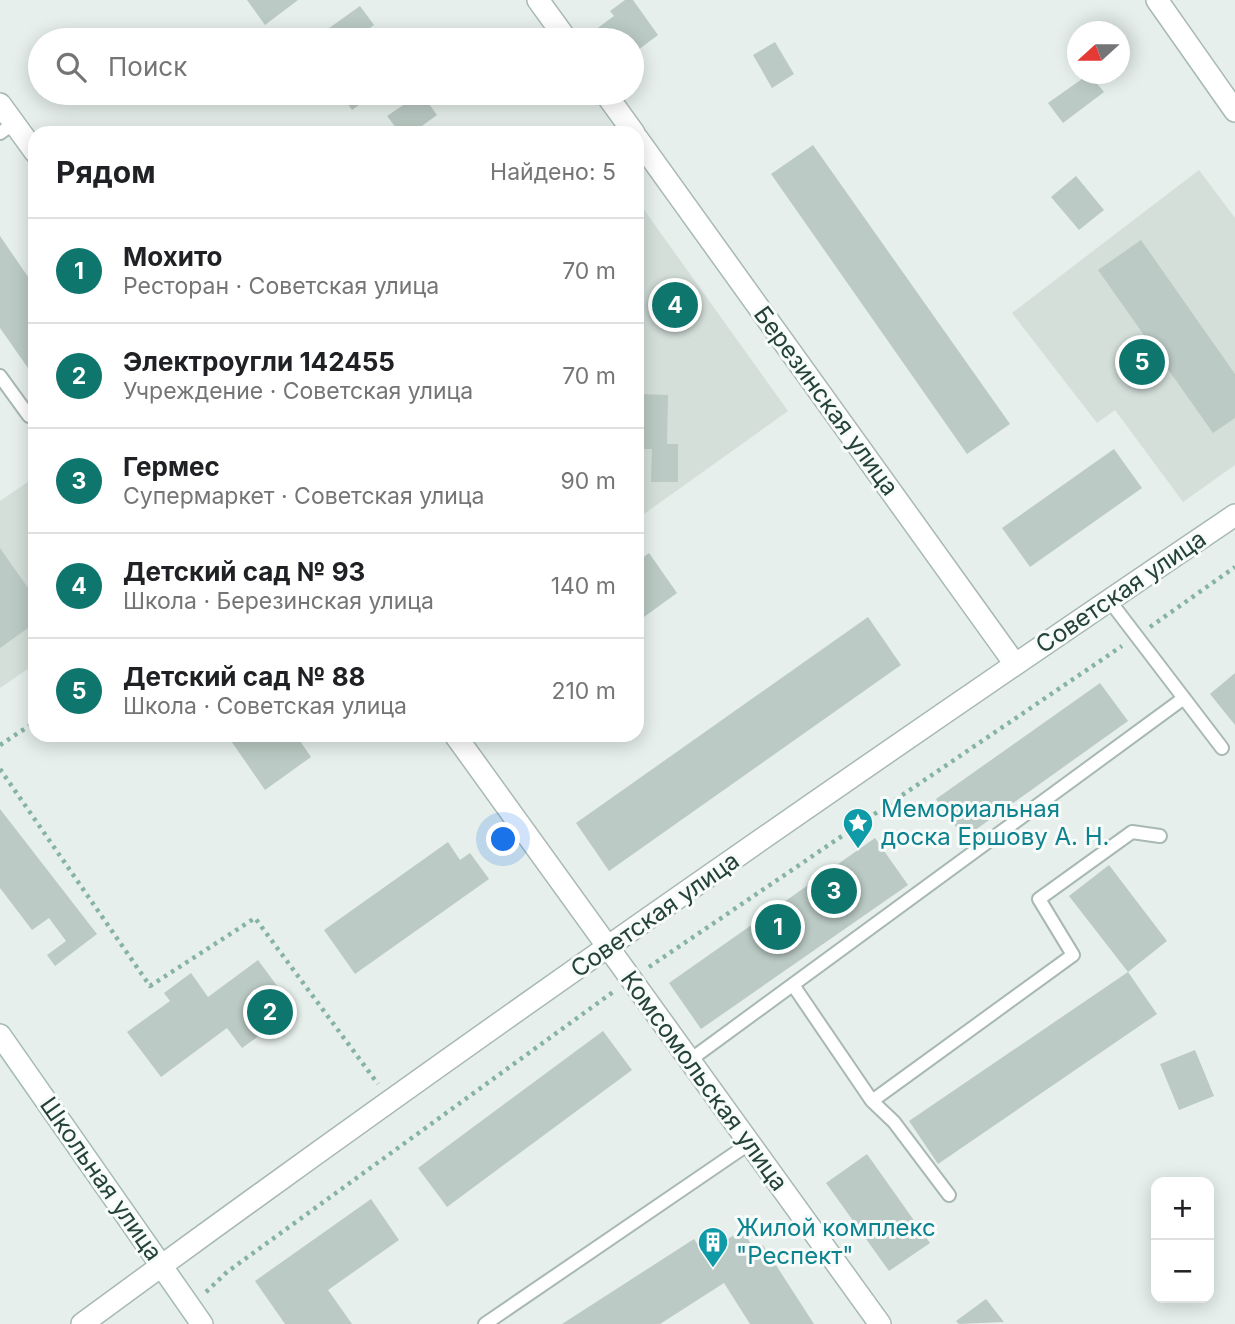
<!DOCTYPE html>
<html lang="ru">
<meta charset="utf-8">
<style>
:root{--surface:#fff;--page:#f6f6f6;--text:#202124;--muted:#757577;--line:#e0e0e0;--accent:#0f766e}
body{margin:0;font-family:Inter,sans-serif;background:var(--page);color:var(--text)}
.controls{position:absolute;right:21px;bottom:21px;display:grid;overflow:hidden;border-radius:14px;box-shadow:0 4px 18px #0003}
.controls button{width:63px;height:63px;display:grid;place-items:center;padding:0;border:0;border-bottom:2px solid var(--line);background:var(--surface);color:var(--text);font:35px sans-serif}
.compass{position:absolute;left:1067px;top:21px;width:63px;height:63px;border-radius:50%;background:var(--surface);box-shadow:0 4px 18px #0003;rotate:249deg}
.you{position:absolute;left:504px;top:840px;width:24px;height:24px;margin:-18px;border:5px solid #fff;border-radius:50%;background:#1a73e8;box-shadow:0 0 0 10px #1a73e833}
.badge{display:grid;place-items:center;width:46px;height:46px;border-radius:50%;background:var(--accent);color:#fff;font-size:23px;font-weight:700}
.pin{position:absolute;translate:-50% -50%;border:4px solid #fff;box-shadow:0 2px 7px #0006}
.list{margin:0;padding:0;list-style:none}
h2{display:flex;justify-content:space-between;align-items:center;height:91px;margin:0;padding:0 28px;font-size:30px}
h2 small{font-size:23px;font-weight:400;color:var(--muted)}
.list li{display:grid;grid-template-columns:46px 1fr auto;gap:21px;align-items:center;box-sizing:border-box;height:105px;padding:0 28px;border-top:2px solid var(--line)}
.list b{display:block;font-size:26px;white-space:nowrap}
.list p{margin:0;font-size:23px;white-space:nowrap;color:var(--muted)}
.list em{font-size:23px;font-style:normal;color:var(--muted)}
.icon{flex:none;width:38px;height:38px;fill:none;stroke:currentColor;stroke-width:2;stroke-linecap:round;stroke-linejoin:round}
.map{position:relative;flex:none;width:1235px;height:1324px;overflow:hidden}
.search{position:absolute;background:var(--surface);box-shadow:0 4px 18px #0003;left:28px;top:28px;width:616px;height:77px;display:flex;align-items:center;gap:18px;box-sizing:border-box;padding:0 24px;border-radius:38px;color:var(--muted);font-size:26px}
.panel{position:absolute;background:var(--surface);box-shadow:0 4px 18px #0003;left:28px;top:126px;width:616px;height:616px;border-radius:21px}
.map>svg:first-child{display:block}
.built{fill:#d4dfda}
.building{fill:#bbcac4}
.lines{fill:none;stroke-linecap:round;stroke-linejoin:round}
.service-casing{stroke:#a8b8b2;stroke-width:16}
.minor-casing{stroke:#a8b8b2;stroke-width:24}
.tertiary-casing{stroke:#a8b8b2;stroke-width:24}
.secondary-casing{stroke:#a4bbb3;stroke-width:24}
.path{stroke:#86b3a5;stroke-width:4.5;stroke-dasharray:3.5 5;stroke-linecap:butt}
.service{stroke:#fff;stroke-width:12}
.minor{stroke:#fff;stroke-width:21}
.tertiary{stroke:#fff;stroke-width:21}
.secondary{stroke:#fff;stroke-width:21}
.labels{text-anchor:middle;stroke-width:6;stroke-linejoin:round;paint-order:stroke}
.street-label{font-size:24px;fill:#24423a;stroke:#f7fbf9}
.culture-label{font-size:24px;fill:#0d838f;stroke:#f7fbf9;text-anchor:start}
</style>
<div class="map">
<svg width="1235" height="1324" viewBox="0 0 1235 1324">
<rect width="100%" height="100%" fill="#e6efeb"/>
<path class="built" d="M1199,170L1235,218V465L1183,502L1115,410L1097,423L1012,313Z
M637,200L788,411L637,519Z
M35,477V664L0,688V501Z"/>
<path class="building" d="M247,0H298L265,25Z
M625,0H633L658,35L634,53L632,40H602L595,30L614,16L610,11Z
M360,6L374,25L354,40H332L325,31Z
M775,42L794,74L772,88L753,55Z
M1089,74L1104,92L1063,123L1048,103Z
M340,93H375L352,110Z
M421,93L437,115L412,133H400L387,116Z
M813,145L1010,424L967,454L771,174Z
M1076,176L1104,210L1079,230L1051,197Z
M0,236L35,287V378L0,328Z
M1141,240L1235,374V418L1213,433L1098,270Z
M637,394L668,395L667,444H678V482H651L652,449H637Z
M1114,449L1142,488L1030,567L1002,528Z
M0,548L35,598V623L0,648Z
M649,553L677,593L637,622V562Z
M868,617L901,665L609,871L576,823Z
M1235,673V725L1210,694Z
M1100,683L1128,721L964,838L936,799Z
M227,735H296L311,757L265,790Z
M0,809L97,934L55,966L47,955L66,941L49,918L32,930L0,888Z
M875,838L908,885L701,1029L669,983Z
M448,842L460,860L470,853L489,879L355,974L324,930Z
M1109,865L1167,941L1128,972L1069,896Z
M258,960L289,1002L255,1028L260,1035L242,1048L227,1028L161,1077L127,1032L170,1001L164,993L191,973L208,997Z
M1128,972L1157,1014L938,1164L909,1121Z
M603,1031L632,1070L447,1207L418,1168Z
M1195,1050L1214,1096L1179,1110L1160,1064Z
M867,1154L930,1243L889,1271L826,1183Z
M371,1199L399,1240L328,1290L352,1324H285L255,1281Z
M742,1230L755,1250L763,1245L814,1324H750L724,1283L660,1324H562L694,1239L704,1254Z
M986,1299L1004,1322L959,1324L956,1321Z"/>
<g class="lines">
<g class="service-casing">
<path id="service" d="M0,133L14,123
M0,376L29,416
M1109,600L1222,748
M793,985L872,1101L1073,955L1039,899L1132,832L1160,836
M690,1060L1184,698
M872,1101L894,1122L949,1195
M485,1324L750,1143"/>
</g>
<g class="minor-casing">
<path id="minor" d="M538,0L567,40
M1157,0L1235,111
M605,93L634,133
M0,104L35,152
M637,138L1015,664
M455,735L880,1324"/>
</g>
<g class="tertiary-casing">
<path id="tertiary" d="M82,1324C460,1046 846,778 1235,515"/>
</g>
<g class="secondary-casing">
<path id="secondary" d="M0,1035L202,1324"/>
</g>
<path class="path" d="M1150,627L1235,567
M0,745L35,722
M0,769L150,986L255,918L378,1084
M649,967L1122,646
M206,1292L227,1272L613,992"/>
<use href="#service" class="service"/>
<use href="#minor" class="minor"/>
<use href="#tertiary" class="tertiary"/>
<use href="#secondary" class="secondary"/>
</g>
<defs>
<g id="sight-pin" transform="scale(1.575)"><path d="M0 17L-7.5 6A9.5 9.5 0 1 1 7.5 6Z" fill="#0f9aa8" stroke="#f7fbf9"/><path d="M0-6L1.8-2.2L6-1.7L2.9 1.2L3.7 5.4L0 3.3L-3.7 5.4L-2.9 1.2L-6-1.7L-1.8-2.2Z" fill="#fff"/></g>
<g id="building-pin" transform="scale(1.575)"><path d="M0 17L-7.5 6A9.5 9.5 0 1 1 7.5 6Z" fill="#0f9aa8" stroke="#f7fbf9"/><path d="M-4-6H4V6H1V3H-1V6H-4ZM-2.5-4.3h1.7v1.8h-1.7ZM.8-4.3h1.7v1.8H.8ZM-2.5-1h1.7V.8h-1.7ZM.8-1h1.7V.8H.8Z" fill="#fff"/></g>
</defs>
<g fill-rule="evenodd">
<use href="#sight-pin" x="858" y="823"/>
<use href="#building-pin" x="713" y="1242"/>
</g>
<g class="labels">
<g class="street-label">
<text transform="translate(826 401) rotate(54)" y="8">Березинская улица</text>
<text transform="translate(1121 592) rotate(-34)" y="8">Советская улица</text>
<text transform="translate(655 915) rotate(-35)" y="8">Советская улица</text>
<text transform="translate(704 1081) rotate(54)" y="8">Комсомольская улица</text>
<text transform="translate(101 1179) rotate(55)" y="8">Школьная улица</text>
</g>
<g class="culture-label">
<text x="881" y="817">Мемориальная<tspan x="881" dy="28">доска Ершову А. Н.</tspan></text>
<text x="736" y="1236">Жилой комплекс<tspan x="736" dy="28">"Респект"</tspan></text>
</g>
</g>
</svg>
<div class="controls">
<button>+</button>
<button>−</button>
</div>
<svg class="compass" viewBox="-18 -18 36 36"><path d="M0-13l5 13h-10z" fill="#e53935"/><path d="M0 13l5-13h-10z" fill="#757577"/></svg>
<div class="you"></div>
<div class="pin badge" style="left:778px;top:927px">1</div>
<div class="pin badge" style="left:270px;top:1012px">2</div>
<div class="pin badge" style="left:834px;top:891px">3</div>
<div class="pin badge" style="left:675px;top:305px">4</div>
<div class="pin badge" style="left:1142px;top:362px">5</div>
<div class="search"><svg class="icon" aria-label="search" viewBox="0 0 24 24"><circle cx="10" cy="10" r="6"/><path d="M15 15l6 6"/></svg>Поиск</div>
<section class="panel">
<h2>Рядом<small>Найдено: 5</small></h2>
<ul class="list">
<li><span class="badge">1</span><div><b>Мохито</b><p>Ресторан · Советская улица</p></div><em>70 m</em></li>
<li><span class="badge">2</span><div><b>Электроугли 142455</b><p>Учреждение · Советская улица</p></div><em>70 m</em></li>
<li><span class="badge">3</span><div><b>Гермес</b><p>Супермаркет · Советская улица</p></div><em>90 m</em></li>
<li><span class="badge">4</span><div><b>Детский сад № 93</b><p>Школа · Березинская улица</p></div><em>140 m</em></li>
<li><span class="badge">5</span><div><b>Детский сад № 88</b><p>Школа · Советская улица</p></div><em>210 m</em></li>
</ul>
</section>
</div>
